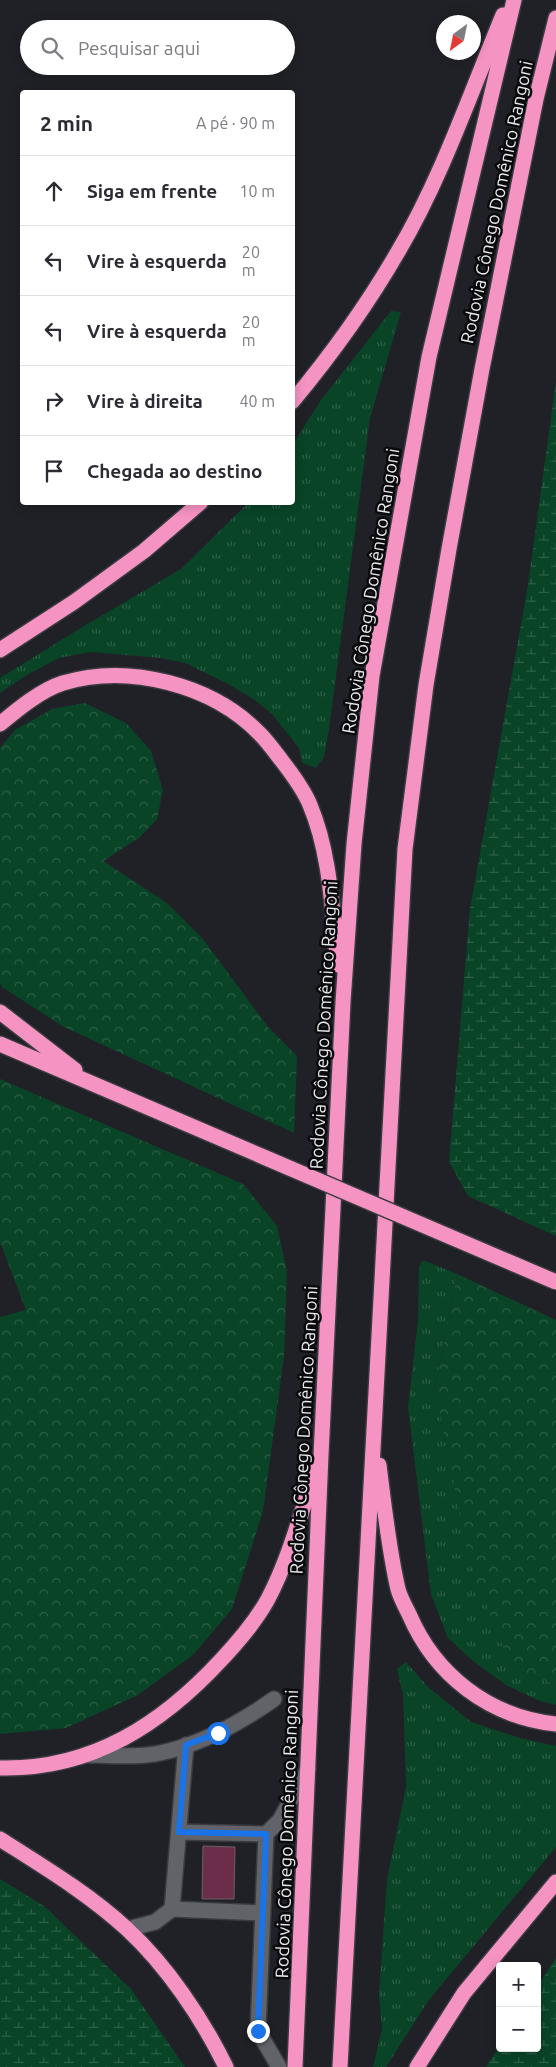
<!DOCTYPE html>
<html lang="pt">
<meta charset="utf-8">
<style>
:root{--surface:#fff;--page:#f2f2f3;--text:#2b2b33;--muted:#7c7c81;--line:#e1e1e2}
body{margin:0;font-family:Ubuntu,sans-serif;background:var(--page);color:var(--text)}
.controls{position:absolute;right:15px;bottom:15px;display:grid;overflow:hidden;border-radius:5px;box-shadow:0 2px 12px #0003}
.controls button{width:45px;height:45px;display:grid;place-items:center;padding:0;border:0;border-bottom:1px solid var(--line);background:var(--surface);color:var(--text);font:25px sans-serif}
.compass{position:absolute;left:436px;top:15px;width:45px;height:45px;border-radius:50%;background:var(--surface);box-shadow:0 2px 12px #0003;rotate:213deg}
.stop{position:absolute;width:15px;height:15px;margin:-11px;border:4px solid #1a73e8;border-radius:50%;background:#fff}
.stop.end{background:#1a73e8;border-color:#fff;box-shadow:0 1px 5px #0008}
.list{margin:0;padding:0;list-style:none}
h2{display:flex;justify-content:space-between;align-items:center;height:65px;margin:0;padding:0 20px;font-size:21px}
h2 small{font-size:16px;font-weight:400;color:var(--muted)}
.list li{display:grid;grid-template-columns:32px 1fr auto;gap:15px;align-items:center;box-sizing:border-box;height:70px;padding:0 20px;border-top:1px solid var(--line)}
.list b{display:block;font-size:19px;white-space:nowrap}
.list em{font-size:16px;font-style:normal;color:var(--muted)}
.icon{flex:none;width:28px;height:28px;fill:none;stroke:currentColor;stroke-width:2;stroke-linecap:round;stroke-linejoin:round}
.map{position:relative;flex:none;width:556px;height:2067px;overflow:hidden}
.search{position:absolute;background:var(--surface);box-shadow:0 2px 12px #0003;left:20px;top:20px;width:275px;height:55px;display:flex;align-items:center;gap:12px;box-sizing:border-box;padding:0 18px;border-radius:28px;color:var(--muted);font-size:19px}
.panel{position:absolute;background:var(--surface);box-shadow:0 2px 12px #0003;left:20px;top:90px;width:275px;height:415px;border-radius:5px}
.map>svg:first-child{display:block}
.grass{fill:url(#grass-tufts)}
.forest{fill:url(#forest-crowns)}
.wetland{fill:url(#wetland-marsh)}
.building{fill:#6c2d4b;stroke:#686164}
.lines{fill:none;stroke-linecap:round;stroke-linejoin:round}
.minor-casing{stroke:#3a3b40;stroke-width:18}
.highway-casing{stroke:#3a3b40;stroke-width:18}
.minor{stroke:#616369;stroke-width:15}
.highway{stroke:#f593c3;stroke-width:15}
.highway-bridge-casing{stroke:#3a3b40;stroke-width:18;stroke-linecap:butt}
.highway-bridge{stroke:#f593c3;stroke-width:15}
.route{stroke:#1a73e8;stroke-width:6}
.labels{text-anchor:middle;stroke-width:5;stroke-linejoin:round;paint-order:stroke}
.street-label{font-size:18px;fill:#e8e9ec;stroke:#0a0a0d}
</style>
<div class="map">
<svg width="556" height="2067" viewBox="0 0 556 2067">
<defs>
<pattern id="grass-tufts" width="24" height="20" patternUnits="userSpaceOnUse" patternTransform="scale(1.25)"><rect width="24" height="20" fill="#094427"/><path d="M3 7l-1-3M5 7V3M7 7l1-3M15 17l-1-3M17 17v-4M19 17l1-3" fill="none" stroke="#2d5f46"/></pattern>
<pattern id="forest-crowns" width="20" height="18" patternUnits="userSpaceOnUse" patternTransform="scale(1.25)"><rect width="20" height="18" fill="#094427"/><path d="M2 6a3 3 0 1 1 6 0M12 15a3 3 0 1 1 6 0" fill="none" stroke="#2d5f46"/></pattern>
<pattern id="wetland-marsh" width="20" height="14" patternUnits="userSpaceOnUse" patternTransform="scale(1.25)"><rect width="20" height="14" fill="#094427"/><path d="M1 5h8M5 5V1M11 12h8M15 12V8" fill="none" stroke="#2d5f46"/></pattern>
</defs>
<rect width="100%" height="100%" fill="#202126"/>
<path class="grass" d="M391,311L401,312L370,418L329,729L324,757L316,768L302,763L299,748L272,714L255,700L228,684L185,663L161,658L91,652L59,658L25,676L0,693V678L84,626L181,569L248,503L292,502L293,444L321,400Z
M423,1260L457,1274L435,1387L511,1667L556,1685V1705L540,1701L506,1685L473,1661L448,1638L431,1594L408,1407L418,1321L419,1267Z
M406,1662L428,1687L471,1722L520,1738L556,1746V1847L428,2001L386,2067H373L382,2029L379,1994L387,1879L406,1787L403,1696L397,1669Z"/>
<path class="forest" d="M85,703L126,723L151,751L163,790L157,819L139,838L103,861L167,903L203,939L268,1027L297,1056L294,1133L64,1027L2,987L0,983V748L15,730L52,709Z
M0,1079L243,1184L277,1226L287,1272L284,1356L263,1511L232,1609L193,1655L138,1695L66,1728L0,1734V1317L26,1310L0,1242Z
M457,1274L556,1320V1685L511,1667L469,1562L435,1387Z"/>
<path class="wetland" d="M556,381V1236L468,1196L449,1162L470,909L528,585Z
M0,1879L44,1906L131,1989L185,2067H0Z
M556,1958V2067H486L500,2045V2048H537V1987Z"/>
<path class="building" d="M203,1846L235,1847L234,1899H202Z"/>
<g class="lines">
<g class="minor-casing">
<path id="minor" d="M87,1755C111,1755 136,1758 160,1753C202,1744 240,1723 274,1699
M179,1832L266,1834
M172,1909L263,1913
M128,1929L155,1922L172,1909L186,1745
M279,2067L258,2031L266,1834L280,1820L308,1769"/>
</g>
<g class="highway-casing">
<path id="highway" d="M292,402C332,354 368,304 399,250C441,179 471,92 503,15
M0,650L74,602L144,551L201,502
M0,724C18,709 41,690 63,683C129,663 213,685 260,734C268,742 275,752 282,761C292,774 304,790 310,805C331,855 332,912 338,965
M0,1012L75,1070
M0,1044L266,1158
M379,1465C384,1505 389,1551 398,1589C400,1597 405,1606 409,1614C435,1675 489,1717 556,1724
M0,1768C92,1770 162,1724 222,1659C238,1642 256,1621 268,1599C289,1559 301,1513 315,1471
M0,1839C44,1867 89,1894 127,1929C167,1966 202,2018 226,2067
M295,2067L321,1455L343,1002L354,844L372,676L429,357L514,0
M340,2067L405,849L426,685L449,549L482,369L536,99L556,18
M417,2067L464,1993L556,1882"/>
</g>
<use href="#minor" class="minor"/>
<use href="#highway" class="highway"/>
<g class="highway-bridge-casing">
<path id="highway-bridge" d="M266,1158L556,1282"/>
</g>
<use href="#highway-bridge" class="highway-bridge"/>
</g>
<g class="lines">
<path class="route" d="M218,1733L186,1745L179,1832L266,1834L258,2031"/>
</g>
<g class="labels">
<g class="street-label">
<text transform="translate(497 202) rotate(-78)" y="6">Rodovia Cônego Domênico Rangoni</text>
<text transform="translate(371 591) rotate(-81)" y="6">Rodovia Cônego Domênico Rangoni</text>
<text transform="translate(324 1025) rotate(-87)" y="6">Rodovia Cônego Domênico Rangoni</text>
<text transform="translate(304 1430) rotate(-87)" y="6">Rodovia Cônego Domênico Rangoni</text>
<text transform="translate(287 1834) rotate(-88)" y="6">Rodovia Cônego Domênico Rangoni</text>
</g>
</g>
</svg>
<div class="controls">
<button>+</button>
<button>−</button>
</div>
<svg class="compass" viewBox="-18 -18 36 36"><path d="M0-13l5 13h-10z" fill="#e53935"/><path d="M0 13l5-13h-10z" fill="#7c7c81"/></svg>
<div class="stop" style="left:218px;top:1733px"></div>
<div class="stop end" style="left:258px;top:2031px"></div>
<div class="search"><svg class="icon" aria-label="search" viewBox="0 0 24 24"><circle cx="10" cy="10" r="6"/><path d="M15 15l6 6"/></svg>Pesquisar aqui</div>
<section class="panel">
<h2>2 min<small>A pé · 90 m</small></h2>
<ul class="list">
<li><svg class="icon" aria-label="ahead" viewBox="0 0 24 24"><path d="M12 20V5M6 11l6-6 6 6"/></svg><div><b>Siga em frente</b></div><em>10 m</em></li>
<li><svg class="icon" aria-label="left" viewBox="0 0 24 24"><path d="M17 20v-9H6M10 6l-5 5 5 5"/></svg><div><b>Vire à esquerda</b></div><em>20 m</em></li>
<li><svg class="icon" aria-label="left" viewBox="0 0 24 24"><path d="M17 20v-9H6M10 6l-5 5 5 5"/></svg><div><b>Vire à esquerda</b></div><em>20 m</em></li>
<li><svg class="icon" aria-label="right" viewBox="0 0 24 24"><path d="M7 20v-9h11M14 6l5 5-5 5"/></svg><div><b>Vire à direita</b></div><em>40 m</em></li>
<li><svg class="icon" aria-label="arrive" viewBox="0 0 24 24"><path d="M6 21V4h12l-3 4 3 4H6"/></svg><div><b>Chegada ao destino</b></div></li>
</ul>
</section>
</div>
